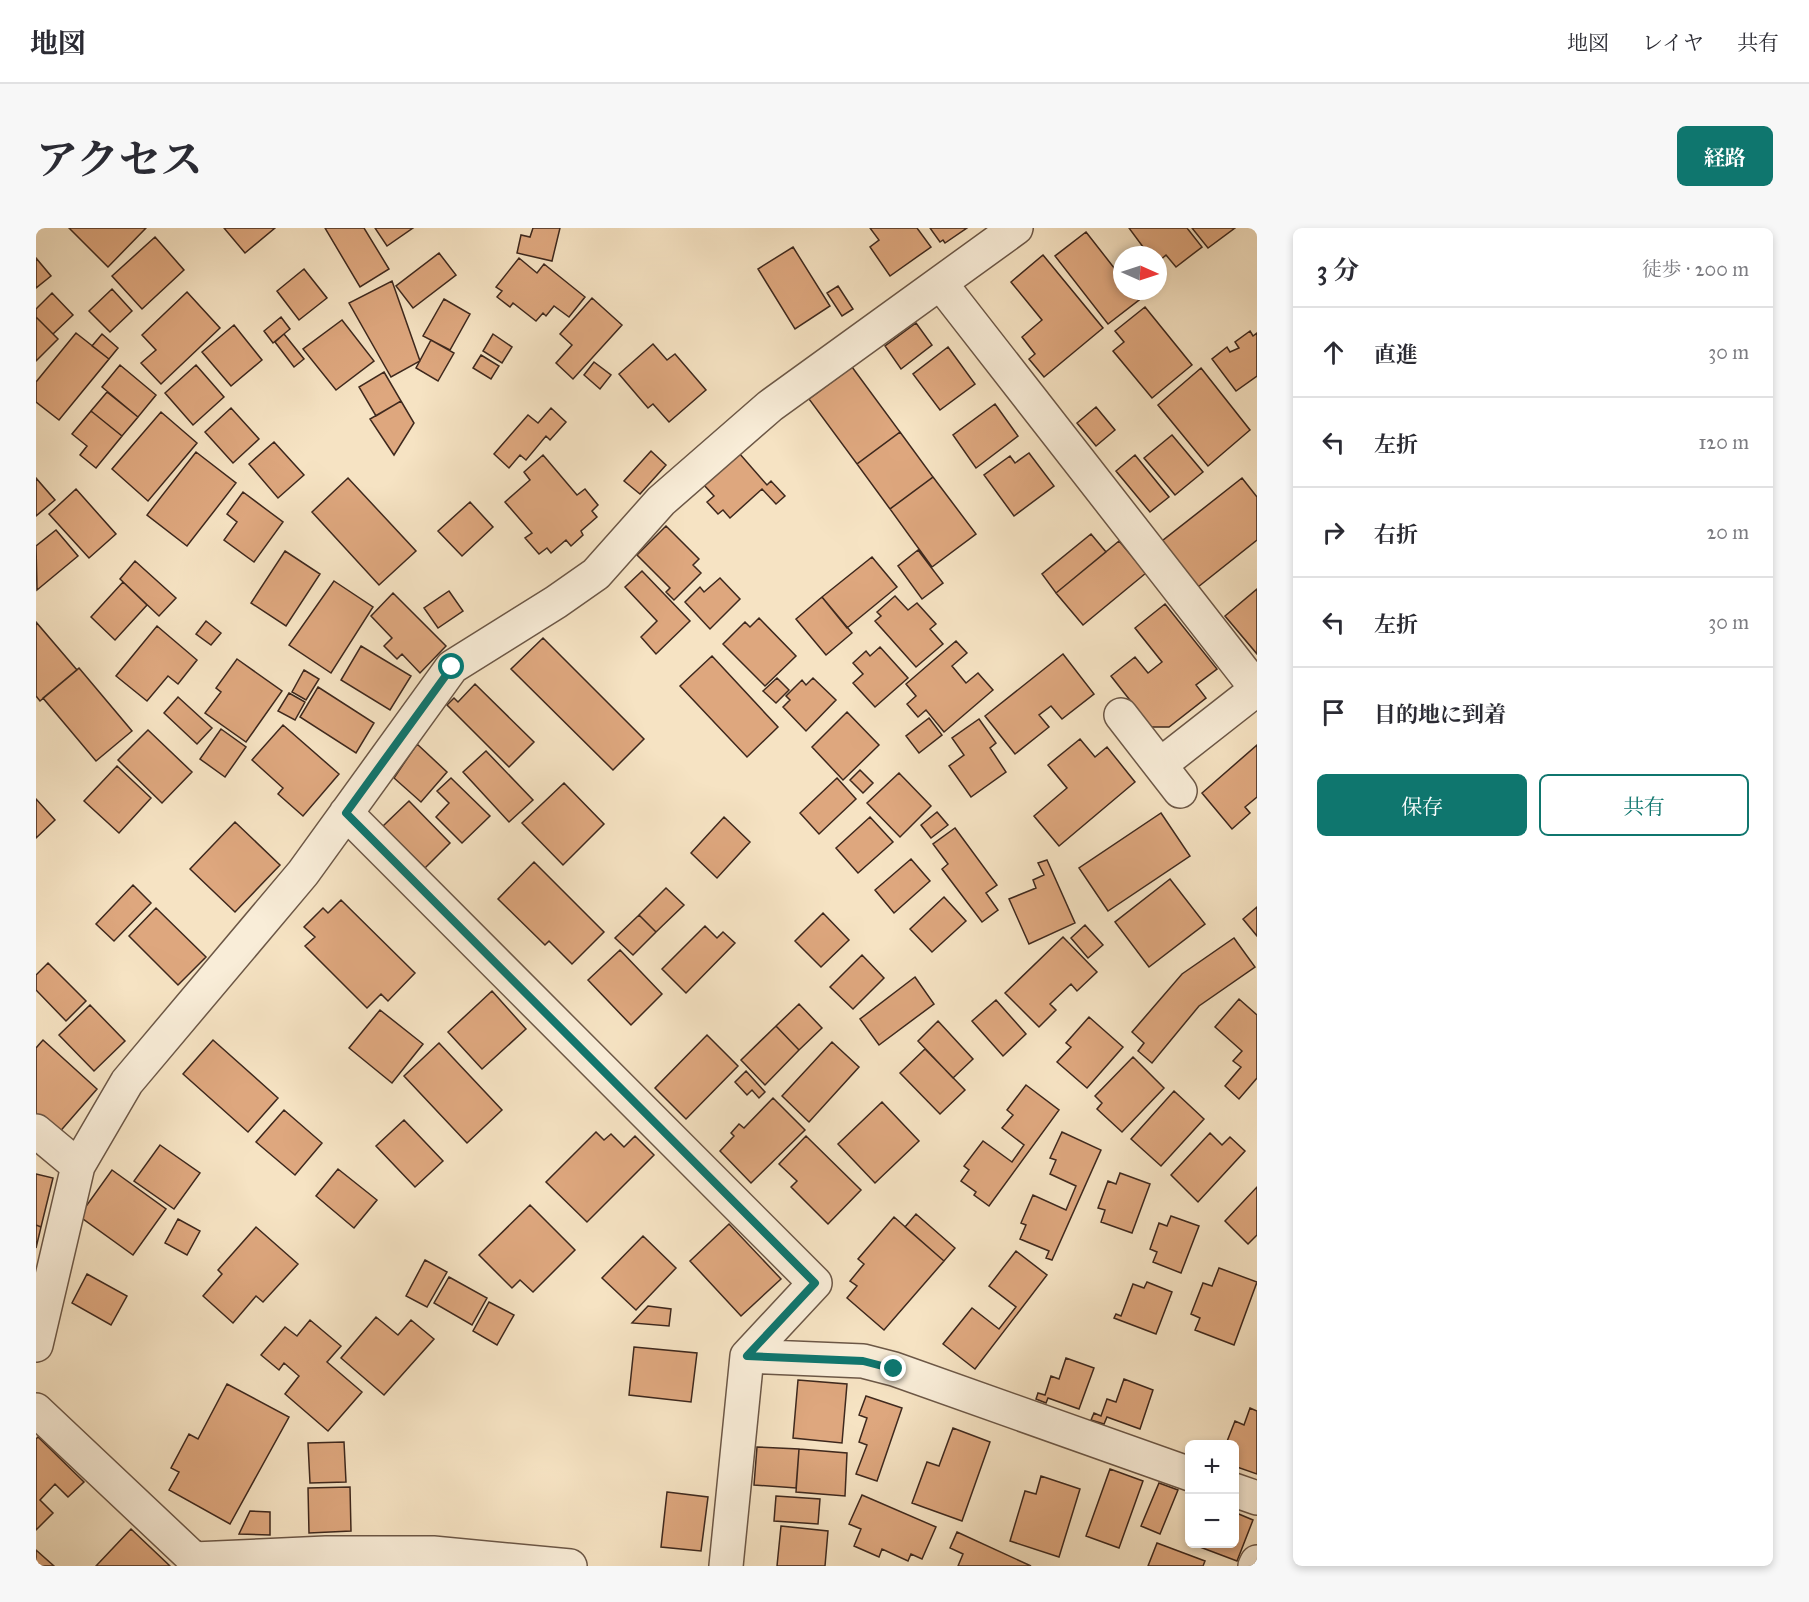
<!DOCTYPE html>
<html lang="ja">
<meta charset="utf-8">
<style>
:root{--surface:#fff;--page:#f7f7f7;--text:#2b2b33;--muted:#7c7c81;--line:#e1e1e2;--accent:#0f766e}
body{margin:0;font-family:"IM FELL Great Primer","Noto Serif JP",serif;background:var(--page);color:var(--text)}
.controls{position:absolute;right:18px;bottom:18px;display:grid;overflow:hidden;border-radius:9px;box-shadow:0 3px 9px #0003}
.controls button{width:54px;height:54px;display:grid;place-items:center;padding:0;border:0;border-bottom:2px solid var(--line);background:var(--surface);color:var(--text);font:30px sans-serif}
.compass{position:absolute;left:1077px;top:18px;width:54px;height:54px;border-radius:50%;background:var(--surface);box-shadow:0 3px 9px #0003;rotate:93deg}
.stop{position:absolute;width:18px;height:18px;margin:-14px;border:4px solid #0f766e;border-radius:50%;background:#fff}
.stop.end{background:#0f766e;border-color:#fff;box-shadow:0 2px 6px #0008}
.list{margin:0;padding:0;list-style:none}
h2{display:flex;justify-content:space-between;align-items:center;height:78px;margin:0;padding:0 24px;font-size:26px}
h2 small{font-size:20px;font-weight:400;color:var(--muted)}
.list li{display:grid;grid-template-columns:39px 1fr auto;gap:18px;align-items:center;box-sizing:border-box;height:90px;padding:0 24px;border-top:2px solid var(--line)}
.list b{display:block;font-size:22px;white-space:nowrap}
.list em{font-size:20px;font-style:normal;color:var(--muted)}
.actions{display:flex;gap:12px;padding:18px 24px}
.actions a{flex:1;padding:14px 0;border:2px solid var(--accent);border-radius:9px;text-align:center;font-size:21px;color:var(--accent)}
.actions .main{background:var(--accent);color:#fff}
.icon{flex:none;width:33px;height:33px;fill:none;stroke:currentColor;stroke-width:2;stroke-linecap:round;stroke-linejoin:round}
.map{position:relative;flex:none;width:1221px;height:1338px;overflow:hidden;border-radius:9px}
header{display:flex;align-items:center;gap:36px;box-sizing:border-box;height:84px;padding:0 30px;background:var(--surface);border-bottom:2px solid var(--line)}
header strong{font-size:28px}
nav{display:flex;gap:33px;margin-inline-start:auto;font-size:21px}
.intro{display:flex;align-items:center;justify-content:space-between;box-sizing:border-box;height:144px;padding:0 36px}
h1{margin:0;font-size:42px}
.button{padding:15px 27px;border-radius:9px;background:var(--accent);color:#fff;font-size:21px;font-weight:700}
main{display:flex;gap:36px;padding:0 36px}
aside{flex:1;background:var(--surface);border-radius:9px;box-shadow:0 3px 9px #0003}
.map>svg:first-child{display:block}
.building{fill:#dea77e;stroke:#3e281d;stroke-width:1.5}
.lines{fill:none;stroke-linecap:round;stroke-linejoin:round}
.minor-casing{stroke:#6c5746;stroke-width:36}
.minor{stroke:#f9edd8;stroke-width:33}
.route{stroke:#0f766e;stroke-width:8}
</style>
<header>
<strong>地図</strong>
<nav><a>地図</a><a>レイヤ</a><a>共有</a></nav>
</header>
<div class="intro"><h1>アクセス</h1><a class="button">経路</a></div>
<main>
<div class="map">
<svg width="1221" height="1338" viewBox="0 0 1221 1338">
<rect width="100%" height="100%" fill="#f6e3c3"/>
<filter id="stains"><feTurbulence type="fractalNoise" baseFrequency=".00333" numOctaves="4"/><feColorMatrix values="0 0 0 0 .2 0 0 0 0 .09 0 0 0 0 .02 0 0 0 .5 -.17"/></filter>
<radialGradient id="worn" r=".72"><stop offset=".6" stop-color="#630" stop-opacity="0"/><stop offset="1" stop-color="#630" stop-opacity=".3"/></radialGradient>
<path class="building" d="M33,0H110L72,39Z
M188,0H239L209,25Z
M289,0H328L353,41L324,59Z
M339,0H377L351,18Z
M497,0H524L516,33L481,25L485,7L494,9Z
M834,0H881L895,19L854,48L834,19L843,12Z
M894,0H931L909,15L907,12L904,14Z
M1093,0H1151L1166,19L1140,39L1130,27L1122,34V27H1113Z
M1156,0H1199L1172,20Z
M1050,4L1086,50V63H1096L1103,72L1072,96L1019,28Z
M119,9L148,42L106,81L76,48Z
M757,19L794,78L759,101L722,41Z
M403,25L420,47L377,80L360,58Z
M1007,27L1067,100L1008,149L993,131L999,126L986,109L1006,92L975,54Z
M0,30L15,48L0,60Z
M483,30L501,45L508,36L549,69L533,89L518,78L510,88L507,85L500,93L477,75L474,79L461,69L466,63L460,59Z
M268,41L291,70L263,92L241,63Z
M356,53L384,133L355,149L313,75Z
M802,58L817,81L806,88L791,65Z
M76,61L96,83L74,104L53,83Z
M151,64L184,100L125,156L105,135L120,122L106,107Z
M16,65L37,87L17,106L0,89V81Z
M556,70L586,97L537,151L520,135L536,117L524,106Z
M408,71L434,86L414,122L387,108Z
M1109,79L1156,137L1116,170L1077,123L1088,114L1079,103Z
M0,89L22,111L0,133Z
M245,89L254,101L237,115L228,103Z
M306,92L338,133L300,162L267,121Z
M880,95L896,117L865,141L849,118Z
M198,97L226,132L195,158L166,124Z
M1214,103L1217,108L1221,105V148L1200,163L1176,131L1191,119L1194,124L1203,120L1199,114Z
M40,105L73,131L23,192L0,174V154Z
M66,106L82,120L73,131L56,118Z
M248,106L268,131L258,139L239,114Z
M457,106L476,119L466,135L447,123Z
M395,112L418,125L402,153L380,140Z
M617,116L631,132L639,126L670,162L633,194L617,176L612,180L583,146Z
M912,119L939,156L904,182L877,146Z
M445,127L463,138L455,151L437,140Z
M558,134L575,147L564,161L548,147Z
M84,137L120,167L102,189L66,159Z
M160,137L188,169L157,197L129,165Z
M816,139L864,204L821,236L773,171Z
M1165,140L1214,202L1172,238L1122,177Z
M348,144L365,173L340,188L323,159Z
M71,164L102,189L86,208L55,183Z
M365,173L378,195L358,227L334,191Z
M959,176L982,208L940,240L917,207Z
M1060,179L1079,202L1060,218L1041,195Z
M195,180L223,211L197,235L169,204Z
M515,180L530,194L514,212L510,208L490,232L484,227L473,240L458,226L492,187L502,195Z
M55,183L86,208L60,240L44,227L51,218L36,206Z
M125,184L161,215L112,273L76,241Z
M864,204L897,249L854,281L821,236Z
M1136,207L1167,244L1139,267L1108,230Z
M238,214L268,247L242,270L213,236Z
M615,223L630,237L604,266L588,253Z
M160,224L200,255L151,318L111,287Z
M703,225L731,257L735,253L749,268L740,276L726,261L694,290L687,282L682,286L671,274L678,268L668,257Z
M993,225L1018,258L978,288L948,247L974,228L979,235Z
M507,227L541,267L549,261L562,277L556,283L561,289L545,303L547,307L535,318L530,312L515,325L511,320L503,326L489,310L496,305L469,274L494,252L488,244Z
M1099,227L1133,269L1114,284L1080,243Z
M897,249L940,306L896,339L854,281Z
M0,250L19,272L0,288Z
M312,250L380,323L343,357L276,284Z
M1206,250L1221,269V312L1162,359L1126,313Z
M40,261L80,306L53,330L13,286Z
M207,264L247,294L218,334L188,312L201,294L191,286Z
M434,274L457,299L426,328L402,303Z
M630,298L663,331L657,337L665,345L638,372L630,364L634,360L601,327Z
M20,302L42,328L1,362L0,318Z
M1055,306L1070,324L1020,365L1006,346Z
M1083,313L1110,345L1047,397L1020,365Z
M882,322L907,355L886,371L862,338Z
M249,323L284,346L250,398L215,375Z
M836,329L861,359L811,400L786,369Z
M99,333L140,370L123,388L84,351Z
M606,343L654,393L620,426L605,409L621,393L589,359Z
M684,350L704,371L674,401L649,374L664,359L668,364Z
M298,353L337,379L295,445L253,417Z
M87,354L111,377L79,412L55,389Z
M1221,361V426L1189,388Z
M413,363L427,383L402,400L388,380Z
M357,365L410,418L384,445L366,426L361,431L348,418L356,410L335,388Z
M859,368L872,382L881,375L900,396L894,401L907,416L880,439L839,393L845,388L841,384Z
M786,369L816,405L790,427L760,391Z
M1129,376L1181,441L1160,457L1170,470L1133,499H1115L1075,448L1099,429L1112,445L1126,434L1099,400Z
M723,390L760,428L729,458L687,416L709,394L714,399Z
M170,393L185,405L175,417L160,406Z
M0,394L41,442L4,473L0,468Z
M121,398L161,432L142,456L132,448L111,473L80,448Z
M507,410L608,511L577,542L475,441Z
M920,413L931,425L916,438L930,455L942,445L957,462L908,504L890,482L882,489L871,476L880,468L870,456Z
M325,418L375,448L354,482L305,452Z
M844,419L872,450L839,479L817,455L827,446L817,435L830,423L834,428Z
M1027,426L1058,466L1026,491L1015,478L1003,487L1013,499L979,526L949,488Z
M676,428L742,499L711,529L644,458Z
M201,431L246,463L210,514L169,485L185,464L180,460Z
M43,440L96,503L60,533L7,470Z
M268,442L283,451L270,472L256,464Z
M741,450L753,462L740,475L727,463Z
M777,450L800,472L770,503L747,479L754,472L750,468L766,452L770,457Z
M439,456L498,514L473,539L411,477L418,470L422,474Z
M282,459L338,495L320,525L264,489Z
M253,465L269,474L259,492L242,483Z
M142,469L176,500L161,516L128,485Z
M811,484L843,517L807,552L776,519Z
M893,490L906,507L883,525L870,508Z
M943,491L960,515L954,520L970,544L935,569L913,538L928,527L916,510Z
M247,497L303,546L267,588L242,566L247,560L216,532Z
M185,501L210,519L189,549L164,531Z
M112,502L156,544L126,575L82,532Z
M1044,511L1059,529L1071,519L1099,554L1023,618L998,588L1031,560L1012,537Z
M381,516L411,544L385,574L358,550Z
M1221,517V569L1209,579L1214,585L1196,601L1166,565Z
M450,523L497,572L473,594L427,544Z
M81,538L115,570L83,605L48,573Z
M824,542L837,555L827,565L814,552Z
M863,545L895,578L864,609L831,575Z
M415,550L454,588L426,615L400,589L413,575L401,563Z
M801,550L820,571L783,606L764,585Z
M528,555L568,596L527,637L486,595Z
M0,571L19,592L0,610Z
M373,573L414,615L389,640L347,598Z
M901,584L912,597L895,610L885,597Z
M1125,585L1154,628L1072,683L1043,640Z
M688,589L714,614L681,650L655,625Z
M834,589L857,614L822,645L800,620Z
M199,594L244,637L199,684L154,641Z
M919,600L961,657L950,665L962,682L946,694L906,641L912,636L897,616Z
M875,631L894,653L858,685L839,662Z
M1011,632L1039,695L993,716L973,671L1000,660L997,652L1008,647L1002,635Z
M498,634L568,704L536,736L513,713L509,717L462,671Z
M1134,651L1169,696L1113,739L1079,694Z
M97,657L115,675L78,713L60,696Z
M630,660L648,677L620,704L603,687Z
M908,669L930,693L896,724L874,701Z
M305,672L379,745L352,773L345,766L331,780L269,718L279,709L268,699L287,680L292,685Z
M1221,679V708L1207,691Z
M120,680L170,729L142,757L93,708Z
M787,685L813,712L785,739L759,713Z
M603,687L620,704L597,727L579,710Z
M1049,697L1067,717L1052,730L1035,710Z
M669,698L681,710L687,704L699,715L650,765L626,741Z
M1027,709L1061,744L1041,763L1035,756L1014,776L1020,782L1003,799L969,765Z
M1198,710L1219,739L1163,778L1116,835L1102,823L1108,815L1096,804L1146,746Z
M584,722L626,766L595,797L552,752Z
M826,727L848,750L817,781L794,759Z
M12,735L50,773L30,793L0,762V747Z
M879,749L898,776L843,817L824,791Z
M456,763L490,801L446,841L412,804Z
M1203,771L1221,787V850L1203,871L1189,858L1205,839L1197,833L1206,823L1179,799Z
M960,772L990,806L967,828L936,793Z
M763,776L786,800L763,822L740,798Z
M54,777L89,813L58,843L23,807Z
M344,782L387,816L356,855L313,820Z
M1053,789L1087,819L1051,860L1021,834L1035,819L1030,815Z
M902,793L937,831L917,850L882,813Z
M740,798L763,822L729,857L705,832Z
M671,807L702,838L650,891L619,860Z
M7,812L61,861L21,907L0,888V820Z
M177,812L242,870L212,904L147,846Z
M796,814L823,839L773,894L746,868Z
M403,815L466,882L431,915L368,848Z
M889,821L929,862L904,886L864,845Z
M1097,829L1128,860L1086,904L1061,881L1066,875L1059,868Z
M710,843L729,864L723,870L716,862L711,867L699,854Z
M990,857L1023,882L953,978L938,967L940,964L925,953L933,942L928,938L947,913L976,934L988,917L966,900L977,887L971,882Z
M1138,863L1168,891L1125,938L1095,911Z
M737,870L769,902L715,955L684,923L698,908L695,905L703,896L708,900Z
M846,874L883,913L839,955L802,916Z
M248,882L286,915L259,947L220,914Z
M368,892L407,933L379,959L340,918Z
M560,904L568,912L575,906L588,919L599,908L618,927L551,994L510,954Z
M1026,904L1065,922L1016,1032L1010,1030L1013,1023L984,1011L990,997L985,995L997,967L1030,982L1040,958L1014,946L1020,932L1014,930Z
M1174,905L1186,917L1194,909L1209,923L1162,974L1135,947Z
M770,908L825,962L792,996L755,959L761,953L743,936Z
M124,917L164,945L138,981L98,953Z
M302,941L341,972L318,1000L280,968Z
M76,942L130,981L97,1027L43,988Z
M1084,945L1114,956L1096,1005L1065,994L1069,982L1062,980L1072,953L1080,956Z
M0,946L17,950L5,999L0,997Z
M1221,959V1007L1212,1016L1189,993Z
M494,977L539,1022L497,1064L484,1052L476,1060L443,1027Z
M880,986L919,1020L908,1033L869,999Z
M1135,988L1163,998L1145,1045L1117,1034L1121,1024L1114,1021L1123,995L1131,998Z
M858,989L908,1033L848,1102L811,1070L821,1058L814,1053L828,1036L822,1031Z
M142,991L164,1003L151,1027L129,1015Z
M693,996L745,1051L705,1088L654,1033Z
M0,997L5,999L0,1020Z
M220,999L262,1036L227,1074L220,1068L197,1095L167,1068L186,1046L182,1042Z
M607,1008L640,1040L600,1082L566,1050Z
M980,1023L1011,1047L939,1141L907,1116L936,1080L963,1101L980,1079L953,1058Z
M389,1032L411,1044L391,1079L370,1068Z
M1183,1040L1221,1054L1198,1117L1159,1102L1164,1090L1155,1086L1167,1055L1176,1058Z
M51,1046L91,1068L75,1097L36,1075Z
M413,1049L451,1070L436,1097L398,1075Z
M1111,1054L1136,1064L1120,1106L1078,1090L1080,1086L1085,1088L1097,1056L1108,1060Z
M453,1074L478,1087L461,1117L437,1103Z
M612,1078L635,1081L633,1098L596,1095Z
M340,1089L362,1107L375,1092L398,1111L348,1167L305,1130Z
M274,1092L305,1118L291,1134L326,1164L292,1203L249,1166L263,1148L248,1135L243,1142L225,1127L249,1099L261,1108Z
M598,1119L661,1125L655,1174L593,1167Z
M1030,1130L1058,1140L1043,1181L1012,1170L1010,1175L1000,1171L1002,1165L1009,1167L1015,1148L1023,1151Z
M1088,1151L1117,1162L1104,1201L1071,1189L1068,1196L1055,1192L1058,1185L1065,1188L1071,1171L1080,1174Z
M762,1152L811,1156L806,1215L757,1210Z
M191,1156L253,1189L194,1296L133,1262L143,1244L135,1240L153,1206L162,1211Z
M830,1168L866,1180L841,1253L820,1246L831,1217L823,1214L831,1190L823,1187Z
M1214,1180L1221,1183V1246L1198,1238V1216H1190L1199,1193L1208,1197Z
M917,1200L954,1214L926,1293L876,1275L891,1234L903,1238Z
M2,1209L48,1254L32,1269L19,1256L4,1272L17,1285L0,1302V1211Z
M308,1214L310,1254L274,1255L272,1215Z
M721,1219L763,1221L760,1260L718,1257Z
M763,1221L811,1225L809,1268L760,1264Z
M1074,1241L1107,1253L1083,1320L1050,1308Z
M1005,1248L1044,1261L1023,1329L974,1313L989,1263L1000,1266Z
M1123,1255L1142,1262L1124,1306L1105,1298Z
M314,1259L315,1303L273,1305L272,1260Z
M631,1264L672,1269L665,1323L625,1319Z
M826,1267L900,1299L886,1331L875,1326L872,1333L846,1321L843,1329L818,1318L825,1301L813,1296Z
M740,1268L784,1271L782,1296L738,1293Z
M214,1283L234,1284V1307L203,1306Z
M1198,1284L1217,1292L1201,1333L1156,1316H1198Z
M745,1298L792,1303L789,1338H741Z
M95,1301L134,1338H60Z
M921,1304L995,1338H922L927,1326L914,1320Z
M1121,1315L1169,1333L1167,1338H1112Z
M0,1322L18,1338H0Z"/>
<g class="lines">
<g class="minor-casing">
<path id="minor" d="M905,56L1221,461L1124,537
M1085,487L1144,563
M310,585L779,1055L711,1128L690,1338
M0,903L42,938
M0,1117L42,938L91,854L267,645L416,439L520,374L560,346L625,273L734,178L980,0
M711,1128L827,1133L858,1141L1154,1246
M0,1182L158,1331L290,1325H397L534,1338
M1198,1262L1221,1270
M1219,1338L1221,1334"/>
</g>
<use href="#minor" class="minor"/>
</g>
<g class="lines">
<path class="route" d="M416,439L310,585L779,1055L711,1128L827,1133L858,1141"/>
</g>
<rect width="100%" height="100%" filter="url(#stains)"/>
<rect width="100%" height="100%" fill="url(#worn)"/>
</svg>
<div class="controls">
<button>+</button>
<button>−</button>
</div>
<svg class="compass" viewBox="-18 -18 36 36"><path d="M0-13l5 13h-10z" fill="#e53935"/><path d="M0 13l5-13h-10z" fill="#7c7c81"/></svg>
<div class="stop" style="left:416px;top:439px"></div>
<div class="stop end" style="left:858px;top:1141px"></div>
</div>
<aside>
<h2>3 分<small>徒歩 · 200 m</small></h2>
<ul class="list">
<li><svg class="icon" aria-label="ahead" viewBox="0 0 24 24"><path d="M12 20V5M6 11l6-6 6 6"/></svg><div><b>直進</b></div><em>30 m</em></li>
<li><svg class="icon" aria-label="left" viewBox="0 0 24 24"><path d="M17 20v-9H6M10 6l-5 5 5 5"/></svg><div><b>左折</b></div><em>120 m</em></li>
<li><svg class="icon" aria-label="right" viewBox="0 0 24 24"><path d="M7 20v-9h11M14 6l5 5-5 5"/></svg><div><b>右折</b></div><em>20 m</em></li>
<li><svg class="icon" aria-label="left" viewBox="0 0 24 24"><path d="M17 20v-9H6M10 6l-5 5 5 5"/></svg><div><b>左折</b></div><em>30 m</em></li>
<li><svg class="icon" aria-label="arrive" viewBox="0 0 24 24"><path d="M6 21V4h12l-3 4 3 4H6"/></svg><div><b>目的地に到着</b></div></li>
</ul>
<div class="actions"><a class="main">保存</a><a>共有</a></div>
</aside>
</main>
